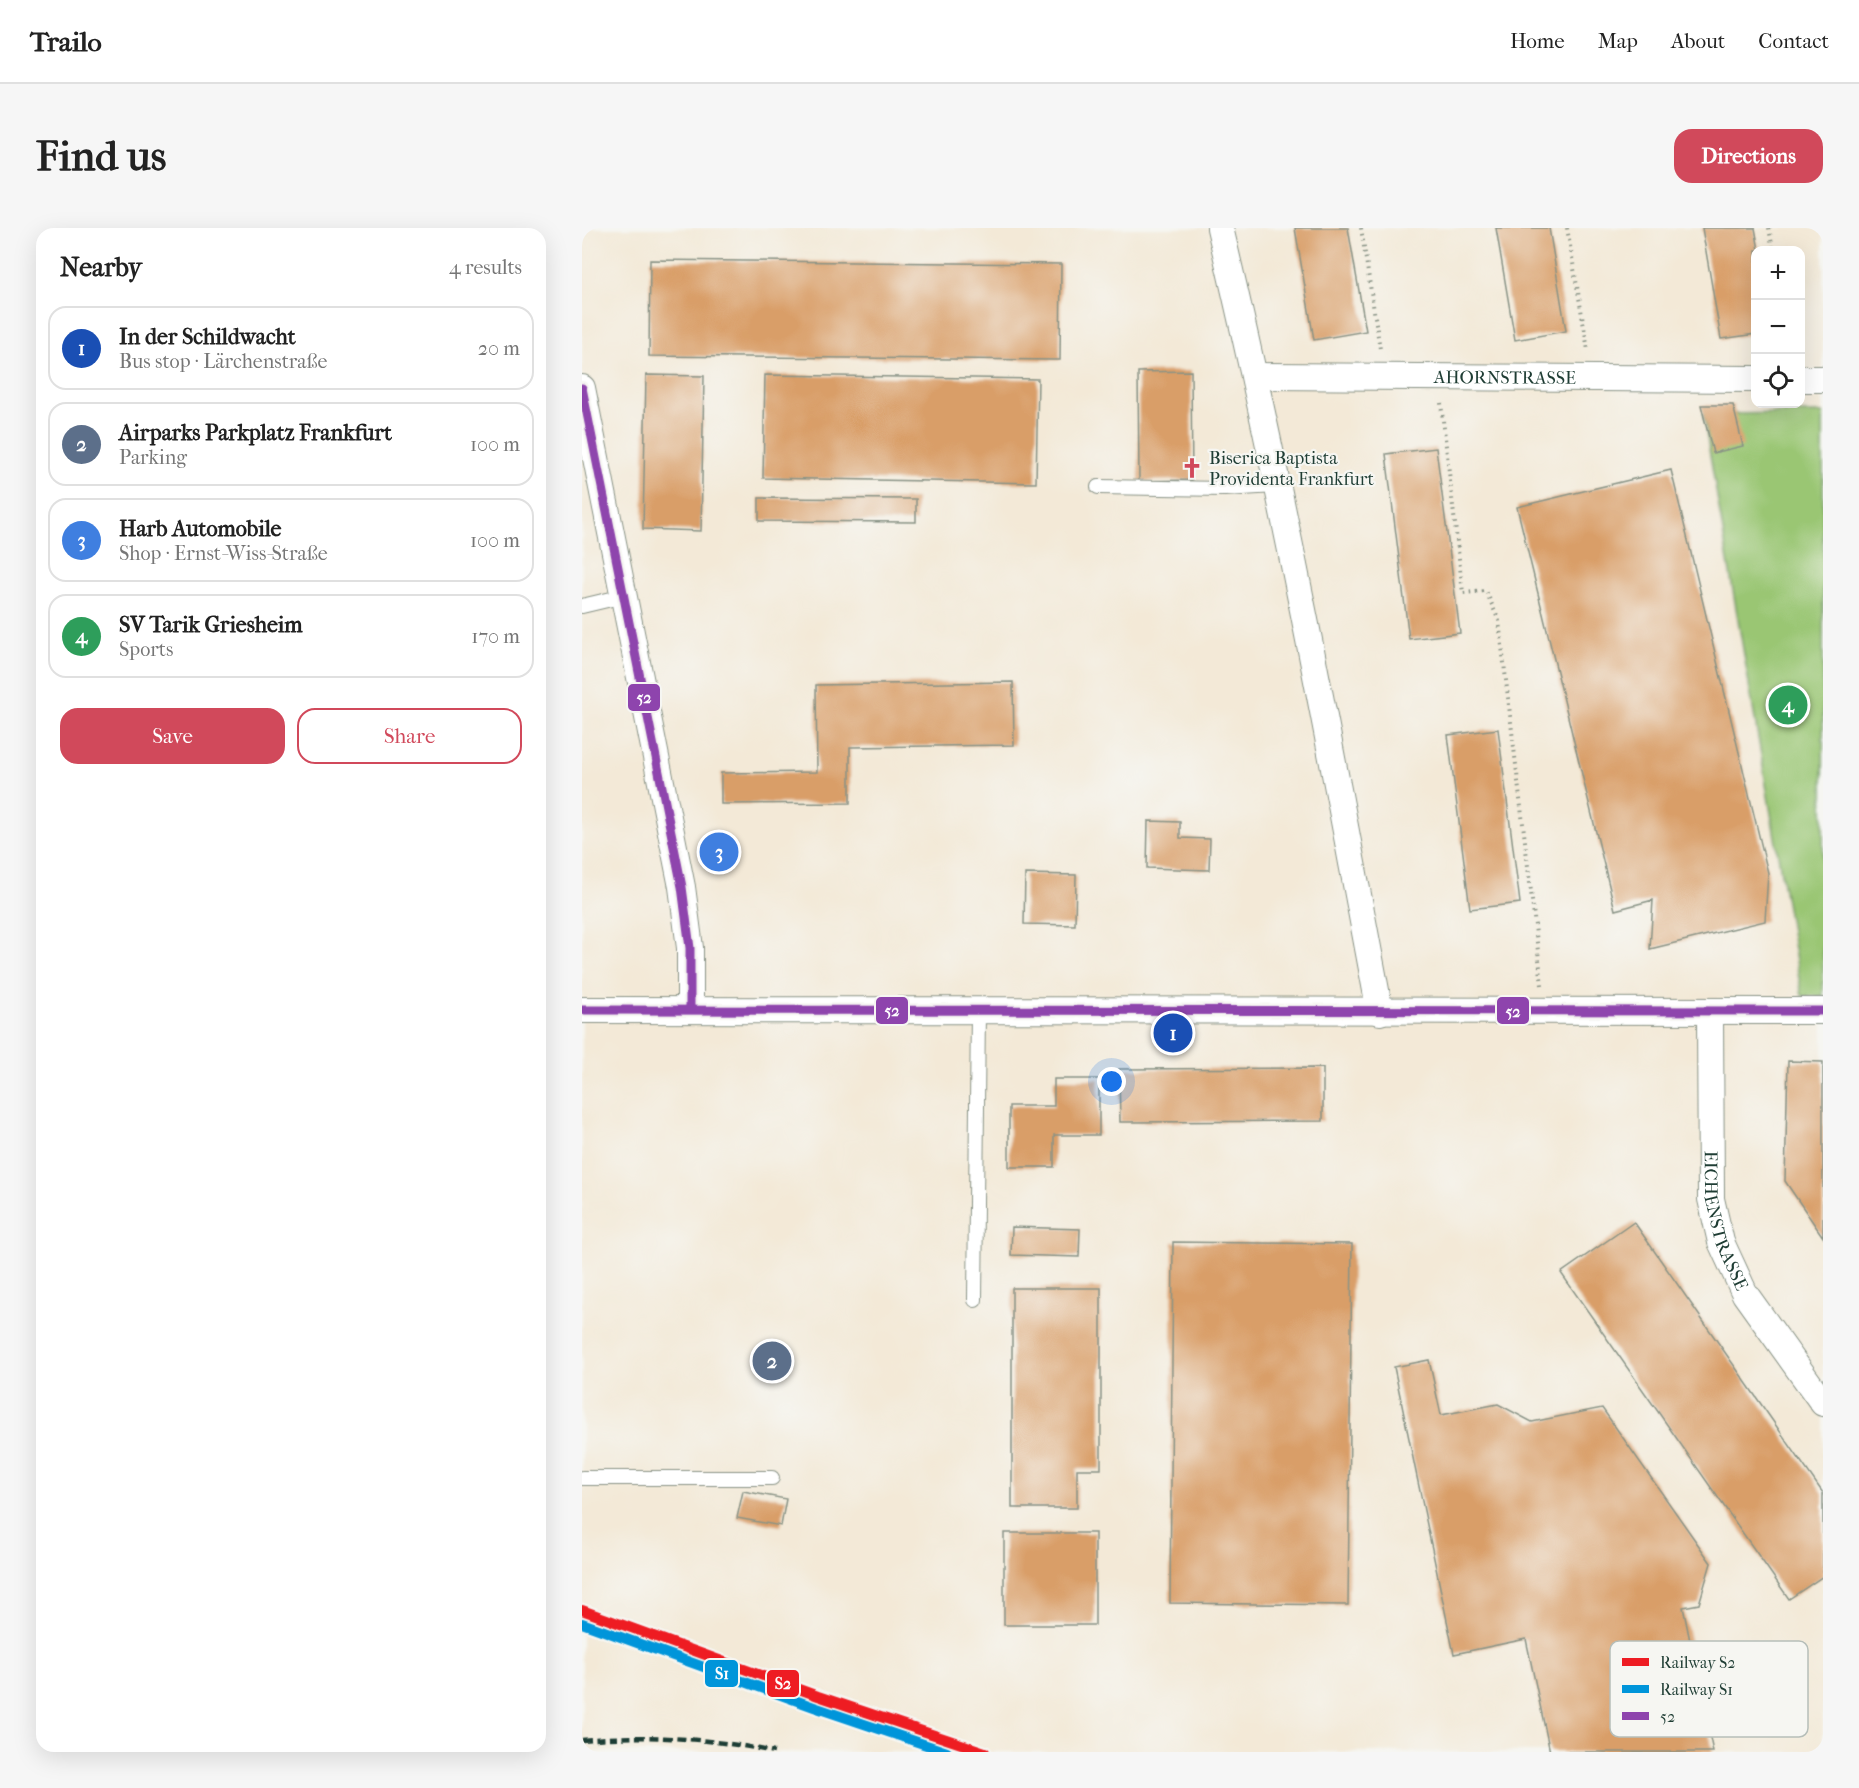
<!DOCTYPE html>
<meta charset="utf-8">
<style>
:root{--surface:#fff;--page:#f6f6f6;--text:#222;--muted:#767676;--line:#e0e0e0;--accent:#d1495b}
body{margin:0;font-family:"IM FELL French Canon",serif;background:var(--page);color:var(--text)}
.controls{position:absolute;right:18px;top:18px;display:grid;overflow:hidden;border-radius:12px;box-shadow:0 6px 24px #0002}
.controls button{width:54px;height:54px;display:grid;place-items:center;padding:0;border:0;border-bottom:2px solid var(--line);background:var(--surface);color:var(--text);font:30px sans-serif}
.you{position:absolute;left:530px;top:854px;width:21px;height:21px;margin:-15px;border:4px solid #fff;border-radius:50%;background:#1a73e8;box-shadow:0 0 0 9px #1a73e833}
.badge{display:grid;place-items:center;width:39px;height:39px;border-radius:50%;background:var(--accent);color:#fff;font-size:20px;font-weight:700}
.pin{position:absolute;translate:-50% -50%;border:3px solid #fff;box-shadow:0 2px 6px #0006}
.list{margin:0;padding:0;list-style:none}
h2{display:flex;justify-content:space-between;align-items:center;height:78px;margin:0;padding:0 24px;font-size:26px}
h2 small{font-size:20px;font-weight:400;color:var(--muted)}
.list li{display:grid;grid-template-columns:39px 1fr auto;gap:18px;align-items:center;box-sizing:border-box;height:84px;margin:0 12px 12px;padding:0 12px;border:2px solid var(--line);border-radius:18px}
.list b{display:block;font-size:22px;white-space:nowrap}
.list p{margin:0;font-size:20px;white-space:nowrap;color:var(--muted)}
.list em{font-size:20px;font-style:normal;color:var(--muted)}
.actions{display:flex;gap:12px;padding:18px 24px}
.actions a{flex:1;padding:14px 0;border:2px solid var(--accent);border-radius:18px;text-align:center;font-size:21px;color:var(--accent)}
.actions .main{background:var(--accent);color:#fff}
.icon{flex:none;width:33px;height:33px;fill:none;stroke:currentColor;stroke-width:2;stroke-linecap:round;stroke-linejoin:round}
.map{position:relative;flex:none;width:1241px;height:1524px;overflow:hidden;border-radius:18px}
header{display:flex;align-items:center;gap:36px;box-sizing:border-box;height:84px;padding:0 30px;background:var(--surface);border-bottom:2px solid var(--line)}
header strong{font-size:28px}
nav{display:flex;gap:33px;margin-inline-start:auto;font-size:21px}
.intro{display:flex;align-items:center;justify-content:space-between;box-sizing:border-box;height:144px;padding:0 36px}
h1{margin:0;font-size:42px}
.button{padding:15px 27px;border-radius:18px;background:var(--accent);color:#fff;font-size:21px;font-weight:700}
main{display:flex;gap:36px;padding:0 36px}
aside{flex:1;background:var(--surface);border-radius:18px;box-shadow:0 6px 24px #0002}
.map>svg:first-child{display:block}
.green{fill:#9ac673;stroke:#5c8254;stroke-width:1.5}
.building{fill:#d99e67}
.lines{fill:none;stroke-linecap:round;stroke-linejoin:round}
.service-casing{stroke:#899386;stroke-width:16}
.minor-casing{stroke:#899386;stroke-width:28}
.path{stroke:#899386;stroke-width:4;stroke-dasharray:1.5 4.5;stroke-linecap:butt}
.service{stroke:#fff;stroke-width:14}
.minor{stroke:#fff;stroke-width:26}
.rail{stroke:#1f3d34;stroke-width:4.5;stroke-dasharray:9 4.5;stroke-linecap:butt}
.bus-1-casing{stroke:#f6f6f2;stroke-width:14}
.bus-1{stroke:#8e44ad;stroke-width:9}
.rail-1-casing{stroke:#f6f6f2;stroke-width:15}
.rail-2-casing{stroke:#f6f6f2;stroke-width:15}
.rail-1{stroke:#ee1c23;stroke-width:10}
.rail-2{stroke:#0095da;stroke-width:10}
.labels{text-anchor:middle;stroke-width:4.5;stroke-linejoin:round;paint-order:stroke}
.street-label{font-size:18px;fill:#1f3d34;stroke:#f6f6f2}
.poi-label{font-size:18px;fill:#1f3d34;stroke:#f6f6f2;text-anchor:start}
.key{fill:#f6f6f2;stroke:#b6beb9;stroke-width:1.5}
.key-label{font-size:16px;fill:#1f3d34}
.line-badge{stroke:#f6f6f2;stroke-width:2}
.badge-label{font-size:16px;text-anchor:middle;font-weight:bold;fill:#fff}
</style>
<header>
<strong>Trailo</strong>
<nav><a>Home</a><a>Map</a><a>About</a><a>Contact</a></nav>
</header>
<div class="intro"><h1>Find us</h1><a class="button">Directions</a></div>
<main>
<aside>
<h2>Nearby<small>4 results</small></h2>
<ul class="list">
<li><span class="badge" style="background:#1a4fb4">1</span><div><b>In der Schildwacht</b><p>Bus stop · Lärchenstraße</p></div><em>20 m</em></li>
<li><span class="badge" style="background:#5c6f8a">2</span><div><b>Airparks Parkplatz Frankfurt</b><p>Parking</p></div><em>100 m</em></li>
<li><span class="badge" style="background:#3f7fe0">3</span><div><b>Harb Automobile</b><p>Shop · Ernst-Wiss-Straße</p></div><em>100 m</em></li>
<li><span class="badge" style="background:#2e9e5b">4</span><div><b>SV Tarik Griesheim</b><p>Sports</p></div><em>170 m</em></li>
</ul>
<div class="actions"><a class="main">Save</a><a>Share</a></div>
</aside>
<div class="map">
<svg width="1241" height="1524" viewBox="0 0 1241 1524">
<rect width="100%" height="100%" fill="#f6f6f2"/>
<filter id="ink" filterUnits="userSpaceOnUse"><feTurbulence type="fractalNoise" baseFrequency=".0167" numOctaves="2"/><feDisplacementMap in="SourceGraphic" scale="12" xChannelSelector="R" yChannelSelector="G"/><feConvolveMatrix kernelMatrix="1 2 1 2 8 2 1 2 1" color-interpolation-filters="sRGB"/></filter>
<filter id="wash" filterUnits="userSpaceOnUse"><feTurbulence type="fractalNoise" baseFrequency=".008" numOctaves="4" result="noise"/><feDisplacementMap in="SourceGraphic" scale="24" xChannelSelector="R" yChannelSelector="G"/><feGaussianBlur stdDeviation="1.35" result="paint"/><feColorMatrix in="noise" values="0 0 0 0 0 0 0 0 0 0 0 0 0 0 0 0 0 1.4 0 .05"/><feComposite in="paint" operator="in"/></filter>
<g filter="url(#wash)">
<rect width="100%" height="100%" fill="#f3e9d7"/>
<path class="green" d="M1241,185V768H1220L1121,186Z"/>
<g id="blocks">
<path class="building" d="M713,0H766L784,103L732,112Z
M914,0H967L984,103L933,112Z
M1120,0H1173L1177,22H1174V106L1139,111Z
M68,32L479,36L478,132L67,128Z
M609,143L610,252L557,253L556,144Z
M64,147L122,148L119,303L61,301Z
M183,147L456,151L454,255L181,250Z
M1119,177H1151L1161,218L1131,225Z
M854,220L878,405L827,411L804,226Z
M1089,242L1186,645L1183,693L1068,721L1071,672L1033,682L935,279Z
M177,270L334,271V294L177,293Z
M431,454L432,517L268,519V575L139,576V545L235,544L234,457Z
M916,501L938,675L888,681L866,507Z
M566,593L598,594V610L628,611L627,642L565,640Z
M443,646L494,647L493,697L442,696Z
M1206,833L1241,834V1009L1203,953Z
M741,840V893L538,894L537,841Z
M472,851H517V907H472V939H427V878H472Z
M1052,994L1241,1265V1348L1207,1371L979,1045Z
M430,999L498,1001L497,1029L429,1027Z
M591,1014L770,1016L766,1377L588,1375Z
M430,1060H519V1241H495V1280H430Z
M847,1132L859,1187L916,1176L950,1194L1020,1180L1129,1335L1117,1376L1101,1379L1131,1524H968L944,1411L872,1426L812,1139Z
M161,1263L204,1271L199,1298L155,1290Z
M422,1305H513V1397H422Z"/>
</g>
</g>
<g filter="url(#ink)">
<use href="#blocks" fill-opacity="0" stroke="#899386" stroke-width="1.5"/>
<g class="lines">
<g class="service-casing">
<path id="service" d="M516,259L643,261L694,258
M0,378L42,368
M393,1072L396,782
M0,1250H190"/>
</g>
<g class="minor-casing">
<g id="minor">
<path d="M638,0C700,260 749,522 798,784"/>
<path id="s1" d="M673,148L1174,151"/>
<path d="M1218,151H1241"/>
<path d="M0,160L100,659L108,720V781"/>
<path d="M0,782L1241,783"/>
<path id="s2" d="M1128,783L1129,971L1139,1014L1163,1066L1241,1175"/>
</g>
</g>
<path class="path" d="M779,0L798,121
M985,0L1006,122
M1187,0L1191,22
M859,175L881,365L904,363L917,393L960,757"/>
<use href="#service" class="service"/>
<use href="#minor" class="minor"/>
<path class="rail" d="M0,1512C65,1506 128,1510 192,1524"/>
<g class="bus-1-casing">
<path id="bus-1" d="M0,160L100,659L108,720V781
M0,782L1241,783"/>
</g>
<use href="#bus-1" class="bus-1"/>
<g class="rail-1-casing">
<path id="rail-1" d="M0,1382L236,1468L403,1524"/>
</g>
<g class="rail-2-casing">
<path id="rail-2" d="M0,1395L232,1479L365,1524"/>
</g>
<use href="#rail-1" class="rail-1"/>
<use href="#rail-2" class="rail-2"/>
</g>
</g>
<defs>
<g id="church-bare" transform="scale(1.62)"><path d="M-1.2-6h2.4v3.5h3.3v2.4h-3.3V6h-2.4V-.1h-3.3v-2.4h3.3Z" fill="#d1495b" stroke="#f6f6f2" stroke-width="2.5" paint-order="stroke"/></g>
</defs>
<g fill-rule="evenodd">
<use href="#church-bare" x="610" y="240"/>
</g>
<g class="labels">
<g class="street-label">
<text dy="6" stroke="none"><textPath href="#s1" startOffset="250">AHORNSTRASSE</textPath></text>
<text dy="6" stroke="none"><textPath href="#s2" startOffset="212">EICHENSTRASSE</textPath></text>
</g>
<g class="poi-label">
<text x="627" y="236">Biserica Baptista<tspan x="627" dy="21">Providenta Frankfurt</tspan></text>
</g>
</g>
<rect x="1028" y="1413" width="198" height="96" rx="9" class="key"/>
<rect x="1040" y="1430" width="27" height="8" fill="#ee1c23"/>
<rect x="1040" y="1457" width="27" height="8" fill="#0095da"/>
<rect x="1040" y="1484" width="27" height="8" fill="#8e44ad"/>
<g class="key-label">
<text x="1078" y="1440">Railway S2</text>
<text x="1078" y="1467">Railway S1</text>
<text x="1078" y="1494">52</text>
</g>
<g class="line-badge">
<rect x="45" y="455" width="34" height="29" rx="6" fill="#8e44ad"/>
<rect x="293" y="768" width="34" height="29" rx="6" fill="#8e44ad"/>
<rect x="914" y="768" width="34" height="29" rx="6" fill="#8e44ad"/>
<rect x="122" y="1431" width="35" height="29" rx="6" fill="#0095da"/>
<rect x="184" y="1441" width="34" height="29" rx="6" fill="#ee1c23"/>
</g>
<g class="badge-label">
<text x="62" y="475">52</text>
<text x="310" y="788">52</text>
<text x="931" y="789">52</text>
<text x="140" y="1451">S1</text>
<text x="201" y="1461">S2</text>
</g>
</svg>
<div class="controls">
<button>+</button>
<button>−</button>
<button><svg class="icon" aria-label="locate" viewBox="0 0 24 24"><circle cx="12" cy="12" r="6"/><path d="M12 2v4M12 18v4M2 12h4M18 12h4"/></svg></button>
</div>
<div class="you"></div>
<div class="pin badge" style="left:591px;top:805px;background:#1a4fb4">1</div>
<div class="pin badge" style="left:190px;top:1133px;background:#5c6f8a">2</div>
<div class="pin badge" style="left:137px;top:624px;background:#3f7fe0">3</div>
<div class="pin badge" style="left:1206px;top:477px;background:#2e9e5b">4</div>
</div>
</main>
